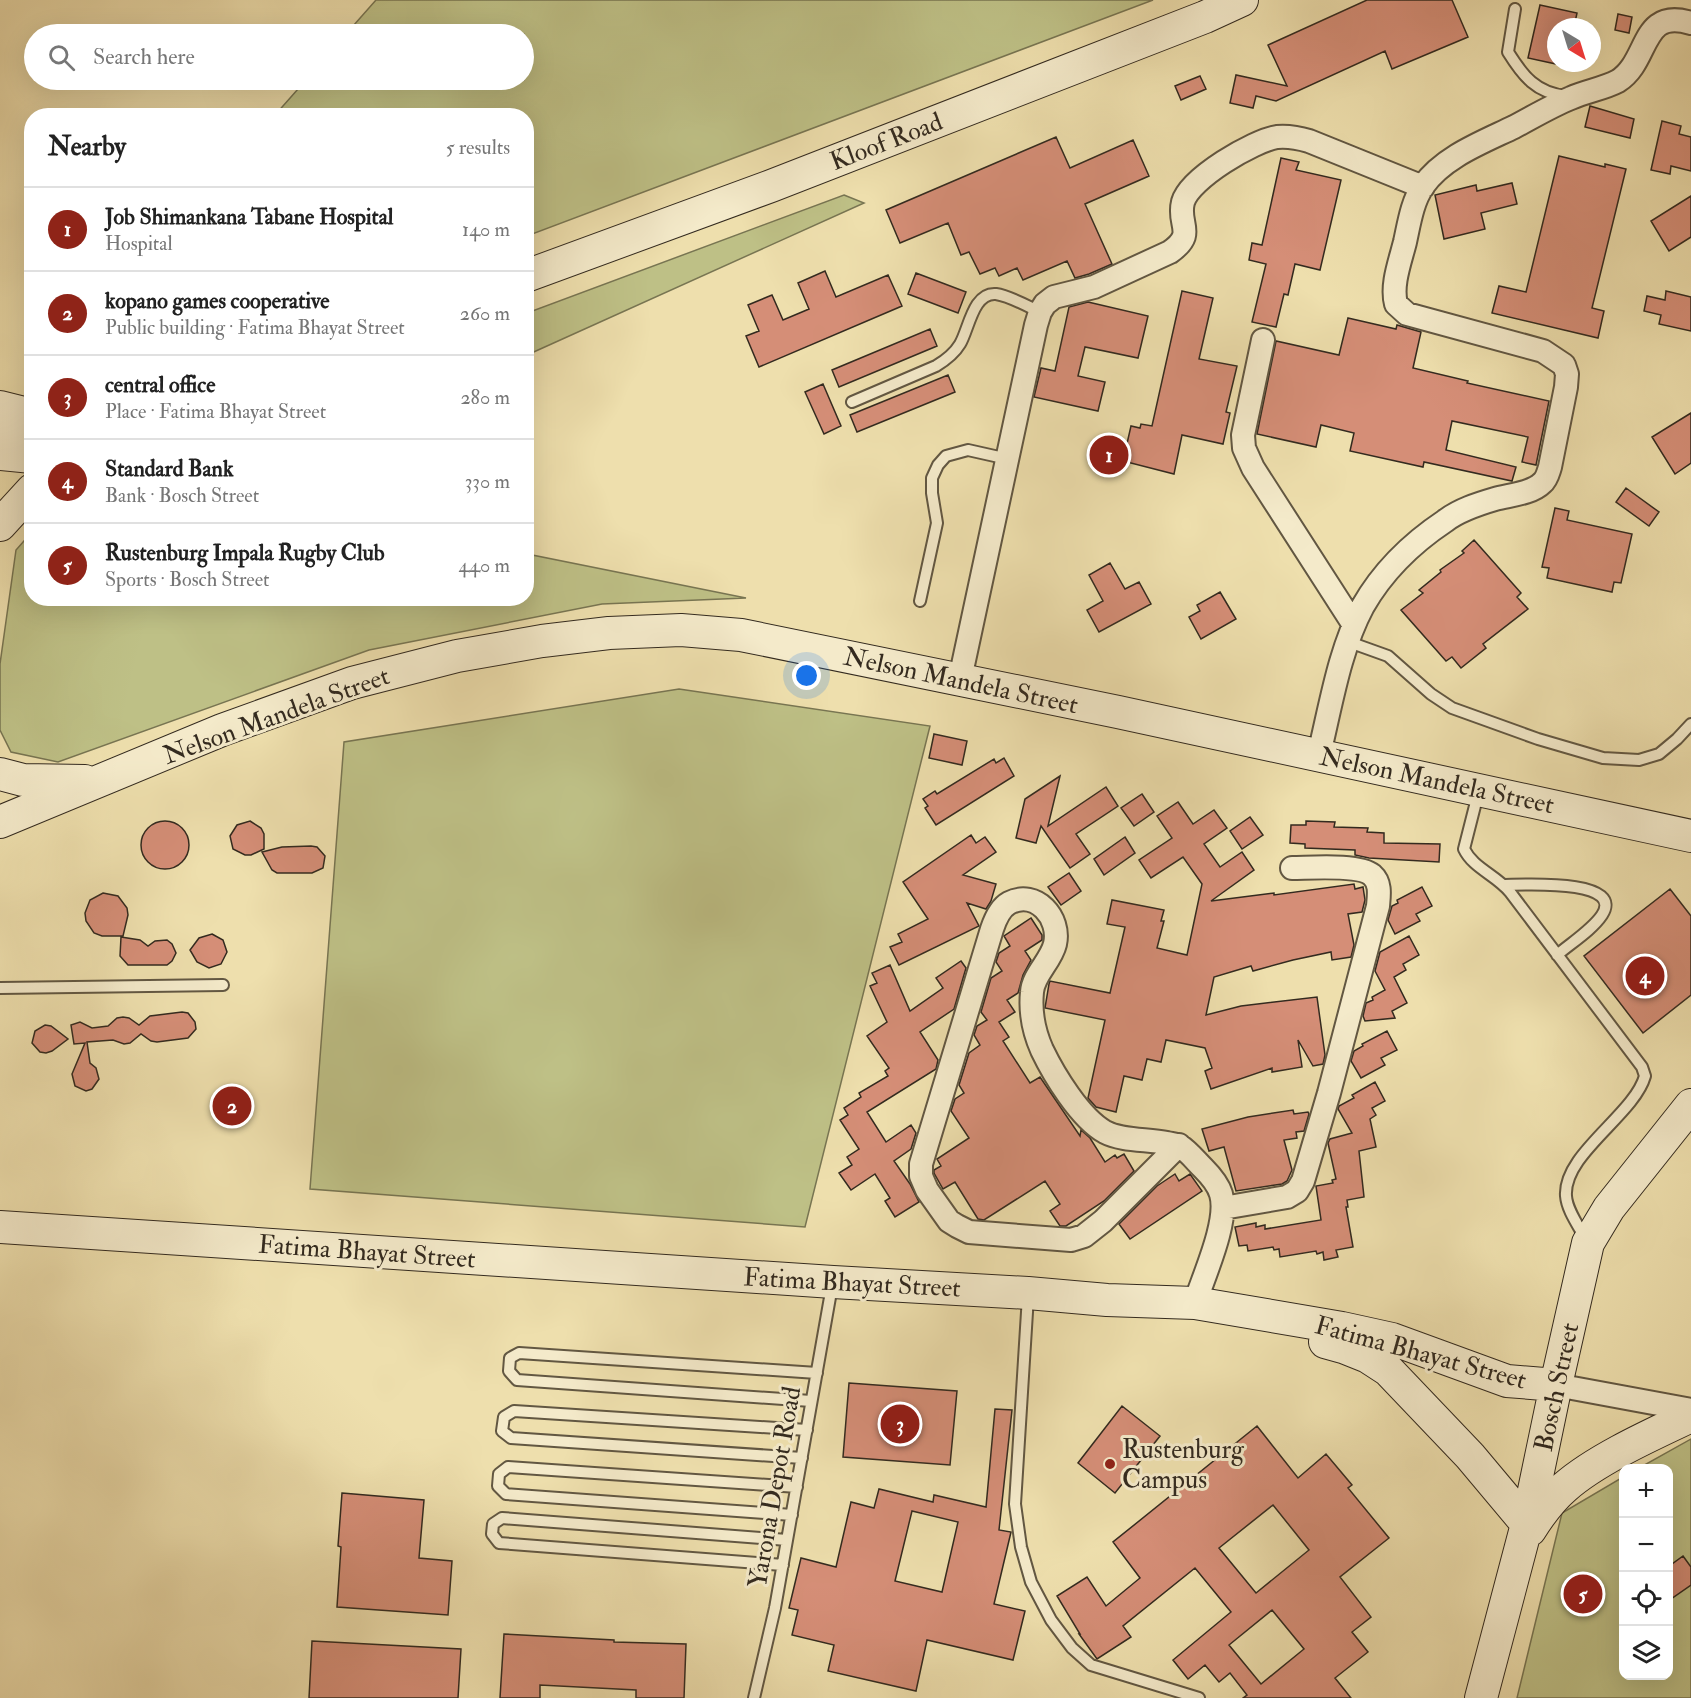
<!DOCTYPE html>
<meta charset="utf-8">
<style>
:root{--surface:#fff;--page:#f6f6f6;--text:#222;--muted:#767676;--line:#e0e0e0;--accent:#8f2418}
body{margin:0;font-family:"IM FELL Double Pica",serif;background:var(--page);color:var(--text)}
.controls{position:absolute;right:18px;bottom:18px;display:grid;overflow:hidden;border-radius:12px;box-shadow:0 6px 24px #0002}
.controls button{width:54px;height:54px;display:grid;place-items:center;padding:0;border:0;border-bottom:2px solid var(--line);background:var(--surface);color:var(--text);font:30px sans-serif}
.compass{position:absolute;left:1547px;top:18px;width:54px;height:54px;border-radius:50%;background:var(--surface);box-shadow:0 6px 24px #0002;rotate:142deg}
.you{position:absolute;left:807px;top:676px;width:21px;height:21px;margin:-15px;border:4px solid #fff;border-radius:50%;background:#1a73e8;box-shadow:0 0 0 9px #1a73e833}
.badge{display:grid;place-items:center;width:39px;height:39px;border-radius:50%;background:var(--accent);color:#fff;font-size:20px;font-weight:700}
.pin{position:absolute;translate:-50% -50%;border:3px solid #fff;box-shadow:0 2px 6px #0006}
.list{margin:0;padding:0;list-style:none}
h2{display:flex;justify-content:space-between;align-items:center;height:78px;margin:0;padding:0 24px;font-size:26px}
h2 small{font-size:20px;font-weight:400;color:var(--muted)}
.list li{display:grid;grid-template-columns:39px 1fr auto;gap:18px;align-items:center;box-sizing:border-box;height:84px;padding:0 24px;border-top:2px solid var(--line)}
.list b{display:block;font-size:22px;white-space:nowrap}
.list p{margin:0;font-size:20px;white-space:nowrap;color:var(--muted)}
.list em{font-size:20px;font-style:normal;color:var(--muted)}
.icon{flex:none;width:33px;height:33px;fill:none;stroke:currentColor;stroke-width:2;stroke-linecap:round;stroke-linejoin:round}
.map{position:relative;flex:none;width:1691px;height:1698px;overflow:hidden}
.search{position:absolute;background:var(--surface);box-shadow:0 6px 24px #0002;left:24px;top:24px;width:510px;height:66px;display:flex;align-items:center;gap:15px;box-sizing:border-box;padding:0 21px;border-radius:33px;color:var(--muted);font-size:22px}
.panel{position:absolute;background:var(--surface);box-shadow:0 6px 24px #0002;left:24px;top:108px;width:510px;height:498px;border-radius:24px}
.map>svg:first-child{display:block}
.green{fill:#bec086;stroke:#787552;stroke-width:1.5}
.building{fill:#d58e77;stroke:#332a1f;stroke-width:1.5;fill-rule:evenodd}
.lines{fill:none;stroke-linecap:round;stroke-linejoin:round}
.lane-casing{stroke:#625742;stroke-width:14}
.street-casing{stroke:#625742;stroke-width:26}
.secondary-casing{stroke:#332a1f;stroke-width:34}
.lane{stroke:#f4eaca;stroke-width:10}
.street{stroke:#f4eaca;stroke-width:22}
.secondary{stroke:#f4eaca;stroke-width:32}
.poi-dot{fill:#8f2418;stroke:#f4eaca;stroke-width:2}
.labels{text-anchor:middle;stroke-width:6;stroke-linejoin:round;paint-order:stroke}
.street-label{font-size:26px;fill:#332a1f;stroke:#f4eaca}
.poi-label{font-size:26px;fill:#332a1f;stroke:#f4eaca;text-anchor:start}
</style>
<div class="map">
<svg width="1691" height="1698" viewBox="0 0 1691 1698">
<rect width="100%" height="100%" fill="#eedfad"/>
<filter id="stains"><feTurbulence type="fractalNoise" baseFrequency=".00333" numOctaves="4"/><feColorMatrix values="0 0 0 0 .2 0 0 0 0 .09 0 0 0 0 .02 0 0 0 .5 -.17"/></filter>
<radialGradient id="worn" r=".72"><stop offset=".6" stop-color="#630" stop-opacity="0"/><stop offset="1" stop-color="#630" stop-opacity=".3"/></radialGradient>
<path class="green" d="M376,0H1153L527,236L526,116L275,115L306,80H524V34H346Z
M844,195L864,203L527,355V313Z
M31,533L32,598H526L527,554L746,598L602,604L369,650L58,762L11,752L0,730V664L16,550Z
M679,689L930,726L805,1227L310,1189L344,742Z
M1691,1439V1698H1517L1562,1513L1623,1477L1624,1676H1668V1468H1639Z"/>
<path class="building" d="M1367,0H1452L1468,37L1392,69L1385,51L1276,101L1256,96L1253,108L1230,103L1236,75L1287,86L1268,45Z
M1540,5L1577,13L1574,27H1556V64L1528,58Z
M1618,14L1632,17L1629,33L1615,30Z
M1200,76L1206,89L1181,100L1175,86Z
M1590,106L1634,119L1630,138L1585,127Z
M1662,121L1681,126L1679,134L1691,137V171L1671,166L1670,174L1651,170Z
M1056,137L1070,168L1133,140L1149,176L1085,204L1112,264L1089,274L1075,278L1067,261L1023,280L1017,268L999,276L995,268L980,274L969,252L961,255L948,223L900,243L886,210Z
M1559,156L1605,167V164L1626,169L1592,308L1604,311L1598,338L1492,313L1499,286L1526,292Z
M1281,158L1299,162L1296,170L1341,180L1320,270L1295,264L1288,295L1284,294L1276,327L1252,322L1266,264L1249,260L1252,243L1262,245Z
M1512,183L1517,204L1481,213L1485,229L1444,239L1435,195L1476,185L1477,191Z
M1691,196V237L1669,251L1651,221Z
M825,271L836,297L888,275L902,306L759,367L746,336L759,331L748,305L772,295L783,320L809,309L798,283Z
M916,273L966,292L958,313L908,294Z
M1182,291L1213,298L1199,359L1237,366L1226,412L1230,413L1223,444L1182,435L1174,474L1123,461L1131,426L1140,428L1141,424L1152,426Z
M1666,291L1691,297V331L1659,324L1661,315L1644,311L1647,296L1665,300Z
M1088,302L1148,316L1138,358L1085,347L1078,376L1105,382L1098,411L1034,397L1041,368L1055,371L1069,307Z
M1348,318L1396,329L1397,325L1421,332L1413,368L1468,381L1467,383L1549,401L1536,465L1522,462L1528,437L1452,421L1446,450L1516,467L1512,481L1424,462L1423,467L1350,451L1354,433L1321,425L1316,447L1257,434L1276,341L1339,355Z
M930,329L937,346L839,387L832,370Z
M948,375L955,392L857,432L850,415Z
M823,384L841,426L824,434L805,392Z
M1691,413V463L1675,474L1652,437Z
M1626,488L1659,512L1649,526L1616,502Z
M1555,508L1569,511L1567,520L1632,534L1621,583L1614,582L1612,592L1547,578L1549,568L1542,567Z
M1474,540L1521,593L1517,597L1528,609L1483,644L1486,648L1461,668L1452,657L1446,661L1401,610L1423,593L1419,590L1441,572L1440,570L1464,553L1462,551Z
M1110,563L1125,589L1139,582L1151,604L1099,632L1087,610L1103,601L1089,575Z
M1220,592L1236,619L1201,639L1189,617L1200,611L1197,605Z
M934,734L967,741L962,765L929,758Z
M1004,758L1014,776L936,825L925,808L928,806L923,799L935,791L937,794L994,759L996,763Z
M1060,776L1048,826L1106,787L1118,806L1076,834L1090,854L1070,868L1041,826L1036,843L1016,838L1025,799Z
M1142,794L1154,812L1134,826L1121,808Z
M1178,802L1193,824L1214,810L1227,828L1204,844L1220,867L1242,852L1254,870L1211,901L1274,893V895L1354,884L1355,889L1363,887L1365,900L1362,912L1348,914L1354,945L1351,957L1332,960L1331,952L1293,960L1253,971L1251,966L1214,977L1206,1015L1241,1006L1317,997L1325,1055L1323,1064L1313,1066L1298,1040L1302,1067L1272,1072V1068L1211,1089L1205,1071L1212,1068L1205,1048L1166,1040L1161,1062L1147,1059L1142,1080L1124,1076L1116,1112L1096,1107L1088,1098L1105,1020L1045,1008L1049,984L1050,981L1110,993L1125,927L1107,924L1112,900L1164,910L1161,921H1164L1157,948L1187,955L1202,884L1183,857L1151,878L1139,860L1172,838L1157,816Z
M1250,817L1263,835L1242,849L1230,831Z
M250,821L261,828L264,834V849L251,855H245L233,849L230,836L237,825Z
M1306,821L1335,822L1334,827L1368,828L1367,832L1384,833V843L1440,844L1439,862L1369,858L1355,855V850L1305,848V844L1290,843L1291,825H1306Z
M141 845a24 24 0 1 1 48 0a24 24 0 1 1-48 0Z
M971,835L976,843L985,837L996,852L963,875L996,884L991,901L986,909L967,903L979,926L899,965L890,947L902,942L898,934L928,919L903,882Z
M1125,837L1135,853L1104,875L1094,859Z
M311,846L317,847L325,856L323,868L312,873H277L272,870L262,852L282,847Z
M1069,873L1081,891L1061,905L1048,887Z
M1422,887L1432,906L1416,914L1420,921L1395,934L1388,920L1392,906L1398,903L1397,900Z
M1670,889L1691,916V995L1643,1033L1584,956Z
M103,893L118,896L127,908L128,915L123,936H102L94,933L86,921L85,913L90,900Z
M1031,918L1042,935V940L1025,951L1031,960L1023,975L1018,993L1007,1000L1015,1012L999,1022L1009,1037L1003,1041L1030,1083L1040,1077L1080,1136L1081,1130L1090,1138L1105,1162L1115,1155L1117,1158L1124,1154L1134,1171L1104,1201L1066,1226H1060L1050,1211L1060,1204L1045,1181L984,1220L978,1219L955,1182L943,1189L934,1173V1170L941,1166L937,1159L969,1138L951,1111L955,1099L964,1093L959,1085L969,1053L980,1045L974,1035L977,1026L987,1020L981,1012L991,978L1002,971L996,962L999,953L1010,946L1004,936Z
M212,934L223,940L227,952L221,964L209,968L197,962L190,950L199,938Z
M1409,936L1419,955L1403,964L1406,970L1394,977L1407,1003L1392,1011L1395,1018L1365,1021L1363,1016L1366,1003L1373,1000L1372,997L1385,990L1375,971L1380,952Z
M121,937L140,940L148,946L155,941L167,940L172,944L176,953L172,961L167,965H128L120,956Z
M961,961L966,968L954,1009L920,1032L938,1060L936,1069L867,1112L886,1142L911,1125L916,1133L911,1149L894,1161L910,1184L919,1202L895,1217L885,1201L890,1198L875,1174L851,1190L839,1173L852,1165L847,1157L859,1149L840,1120L848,1115L844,1108L861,1097L859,1093L888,1076L885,1071L889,1068L867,1036L887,1022L870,986L877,983L872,973L890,965L910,1011L943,988L936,978Z
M182,1012L188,1013L195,1022L196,1029L188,1038L157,1042L151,1041L141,1034L130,1043L124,1044L113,1040L87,1042L90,1063L96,1068L99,1079L92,1089L86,1091L75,1086L72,1074L85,1043L74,1044L71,1025L80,1022L92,1028L108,1026L117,1018L123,1017L129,1018L139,1025L150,1016Z
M45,1025L51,1026L68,1039L52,1051L46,1053L40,1052L32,1043L35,1031Z
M1387,1031L1397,1050L1381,1058L1385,1065L1361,1078L1351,1061L1354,1051L1363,1046L1362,1044Z
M1375,1082L1385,1101L1372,1108L1376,1115L1370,1119L1376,1147L1359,1151L1364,1197L1347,1200L1348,1207H1346L1353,1247L1336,1250L1338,1257L1324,1260L1323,1252L1317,1254L1316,1251L1280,1257L1279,1249L1274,1250L1273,1247L1248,1251L1247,1245L1239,1246L1235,1227L1256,1223V1227L1265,1225V1229L1321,1220L1316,1186L1333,1183L1332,1180L1336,1179L1328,1143L1330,1139L1352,1133L1338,1109L1339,1106L1354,1098L1352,1095Z
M1293,1110L1294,1114L1308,1112L1309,1114L1304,1131L1296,1132L1297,1138L1284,1140L1292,1170L1287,1181L1282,1184L1236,1191L1224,1147L1209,1151L1202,1129L1248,1117Z
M1175,1174L1179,1181L1190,1174L1202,1191L1130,1239L1119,1224L1157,1186Z
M849,1383L957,1391L950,1465L843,1457Z
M1122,1406L1160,1436L1115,1493L1078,1463Z
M995,1409L1012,1410L999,1530L1011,1532L994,1604L1025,1611L1013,1660L927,1640L916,1691L828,1671L834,1645L792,1635L798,1610L789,1608L801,1558L836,1567L851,1502L874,1508L879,1489L933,1502L934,1495L986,1507ZM912,1511L958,1522L942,1592L895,1581Z
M1257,1426L1298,1478L1326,1454L1352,1485L1348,1488L1389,1538L1340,1577L1371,1617L1352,1632L1368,1652L1335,1678L1351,1698H1243L1247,1695L1230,1673L1219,1682L1205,1665L1188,1679L1173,1660L1231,1612L1195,1568L1123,1626L1131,1637L1097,1659L1079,1634H1080L1057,1596L1087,1577L1106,1606L1140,1578L1113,1542ZM1273,1505L1309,1550L1256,1593L1219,1548ZM1272,1610L1304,1649L1261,1684L1229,1645Z
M342,1493L424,1500L419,1558L452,1561L448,1615L337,1607L341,1547L338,1546Z
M1683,1556L1691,1567V1585L1668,1601V1567Z
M504,1634L614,1640V1642L686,1644L684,1698H636V1690L540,1685V1698H500Z
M312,1641L461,1649L458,1698H309Z"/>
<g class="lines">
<g class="lane-casing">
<path id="lane" d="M1515,9L1508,52C1523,76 1536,93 1566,96
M852,402L936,366C946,360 954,354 960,344C969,329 973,292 996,294C1010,296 1027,306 1040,312
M920,601L937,523L932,493V478L938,465L946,456L968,450L1008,459
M1349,642L1388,656L1431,694L1452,708L1538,739L1603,758L1639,760L1659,754L1677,739L1691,724
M1478,794L1464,849C1473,868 1496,875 1510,892L1642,1067L1645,1076C1634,1115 1563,1154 1566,1196C1567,1210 1578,1225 1585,1238
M1504,885C1520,885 1626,878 1602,915C1592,930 1571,943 1557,955
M0,988L223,985
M1028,1296L1015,1504L1021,1547L1031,1582L1051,1620L1072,1648L1091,1665L1199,1698
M811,1401L517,1380L509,1371L510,1358L519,1353L817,1373
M802,1458L511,1438L502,1431L504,1417L514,1411L807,1430
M792,1515L506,1494L498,1486L499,1474L508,1467L797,1487
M783,1565L499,1543L492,1534L493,1524L502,1518L787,1540
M754,1698L775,1608L832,1286"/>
</g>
<g class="street-casing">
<path id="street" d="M1263,340L1243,435L1244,448L1253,468L1354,625
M960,679L1036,325L1040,312L1045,304L1054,297L1094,287L1170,252C1197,233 1177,225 1183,202C1190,178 1253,141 1277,137C1288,136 1299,138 1309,141L1423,187
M1319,754C1331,705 1339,651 1363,606C1383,571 1412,543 1445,521C1459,510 1478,504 1495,499C1509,495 1531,494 1542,483C1547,479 1548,473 1550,467L1566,387L1567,374L1564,365L1543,351L1407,314L1396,304C1391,285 1400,262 1405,242C1409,224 1412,202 1423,186C1443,157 1483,142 1514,127C1533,117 1551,106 1571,98C1586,91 1603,89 1618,81C1650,61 1640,7 1691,23
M1179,1145L1103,1221L1084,1236L1071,1240L969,1232L957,1226L949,1221L927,1190L921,1176V1164L992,929C995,920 1000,908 1009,903C1036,889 1061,918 1055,944C1051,961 1033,975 1032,992C1030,1012 1034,1032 1042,1050C1054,1075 1080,1118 1105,1132C1122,1141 1147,1139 1167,1143C1171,1144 1176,1144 1180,1146C1188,1151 1196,1161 1203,1168C1210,1175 1218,1184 1221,1194C1229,1221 1204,1275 1195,1303
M1223,1208L1287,1197L1297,1191L1303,1181L1329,1093L1378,906C1379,895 1381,883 1372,875C1359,864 1310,868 1292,868
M1556,1385L1691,1410"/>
</g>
<g class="secondary-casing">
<path id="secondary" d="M526,276L771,186L1205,17L1242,0
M0,407L32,415
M0,441L32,427
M0,454L32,457
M0,525L32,490
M0,774L23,780L85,781
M0,822L222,730L352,683L457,656L542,641L609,633L681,630L741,635L1118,712L1691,836
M0,1227L833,1282L1028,1293L1107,1300L1195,1303L1342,1328L1392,1339L1507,1381L1556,1385
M1325,1342L1343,1347L1368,1357L1388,1370L1470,1456L1527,1524
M1530,1530C1540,1514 1551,1499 1565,1487C1597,1459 1653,1434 1691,1416
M1481,1698L1527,1524L1556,1385L1588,1243L1609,1208L1691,1105"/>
</g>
<use href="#lane" class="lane"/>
<use href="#street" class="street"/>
<use href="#secondary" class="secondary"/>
</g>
<circle class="poi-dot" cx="1110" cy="1464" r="6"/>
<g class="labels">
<g class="street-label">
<text transform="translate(886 141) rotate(-21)" y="9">Kloof Road</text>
<text transform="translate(961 680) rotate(12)" y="9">Nelson Mandela Street</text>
<text transform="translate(276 715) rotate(-20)" y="9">Nelson Mandela Street</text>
<text transform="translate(1437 780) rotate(12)" y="9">Nelson Mandela Street</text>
<text transform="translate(367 1251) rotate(4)" y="9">Fatima Bhayat Street</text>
<text transform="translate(852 1282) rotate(3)" y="9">Fatima Bhayat Street</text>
<text transform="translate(1421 1352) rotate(15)" y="9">Fatima Bhayat Street</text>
<text transform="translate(1556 1387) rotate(-78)" y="9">Bosch Street</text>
<text transform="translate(774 1487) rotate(-80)" y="9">Yarona Depot Road</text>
</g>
<g class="poi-label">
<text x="1122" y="1458">Rustenburg<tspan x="1122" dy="30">Campus</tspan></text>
</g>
</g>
<rect width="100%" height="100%" filter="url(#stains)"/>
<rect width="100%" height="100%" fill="url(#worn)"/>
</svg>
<div class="controls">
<button>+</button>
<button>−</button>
<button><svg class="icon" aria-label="locate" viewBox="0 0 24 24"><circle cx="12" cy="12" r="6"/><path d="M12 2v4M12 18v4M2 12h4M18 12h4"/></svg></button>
<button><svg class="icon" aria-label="layers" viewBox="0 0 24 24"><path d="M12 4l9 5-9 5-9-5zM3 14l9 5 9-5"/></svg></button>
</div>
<svg class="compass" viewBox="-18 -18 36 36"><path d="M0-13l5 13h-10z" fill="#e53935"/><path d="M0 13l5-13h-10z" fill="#767676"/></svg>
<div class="you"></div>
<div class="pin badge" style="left:1109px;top:455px">1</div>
<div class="pin badge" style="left:232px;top:1106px">2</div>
<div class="pin badge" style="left:900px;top:1424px">3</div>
<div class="pin badge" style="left:1645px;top:976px">4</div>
<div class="pin badge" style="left:1583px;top:1594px">5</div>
<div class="search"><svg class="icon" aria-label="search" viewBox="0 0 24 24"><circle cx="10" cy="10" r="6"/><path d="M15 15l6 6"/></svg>Search here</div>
<section class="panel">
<h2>Nearby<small>5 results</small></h2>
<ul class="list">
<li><span class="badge">1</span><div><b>Job Shimankana Tabane Hospital</b><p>Hospital</p></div><em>140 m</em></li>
<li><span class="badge">2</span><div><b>kopano games cooperative</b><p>Public building · Fatima Bhayat Street</p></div><em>260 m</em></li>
<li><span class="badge">3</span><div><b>central office</b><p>Place · Fatima Bhayat Street</p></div><em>280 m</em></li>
<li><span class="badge">4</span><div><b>Standard Bank</b><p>Bank · Bosch Street</p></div><em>330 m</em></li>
<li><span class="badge">5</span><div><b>Rustenburg Impala Rugby Club</b><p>Sports · Bosch Street</p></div><em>440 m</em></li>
</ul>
</section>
</div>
